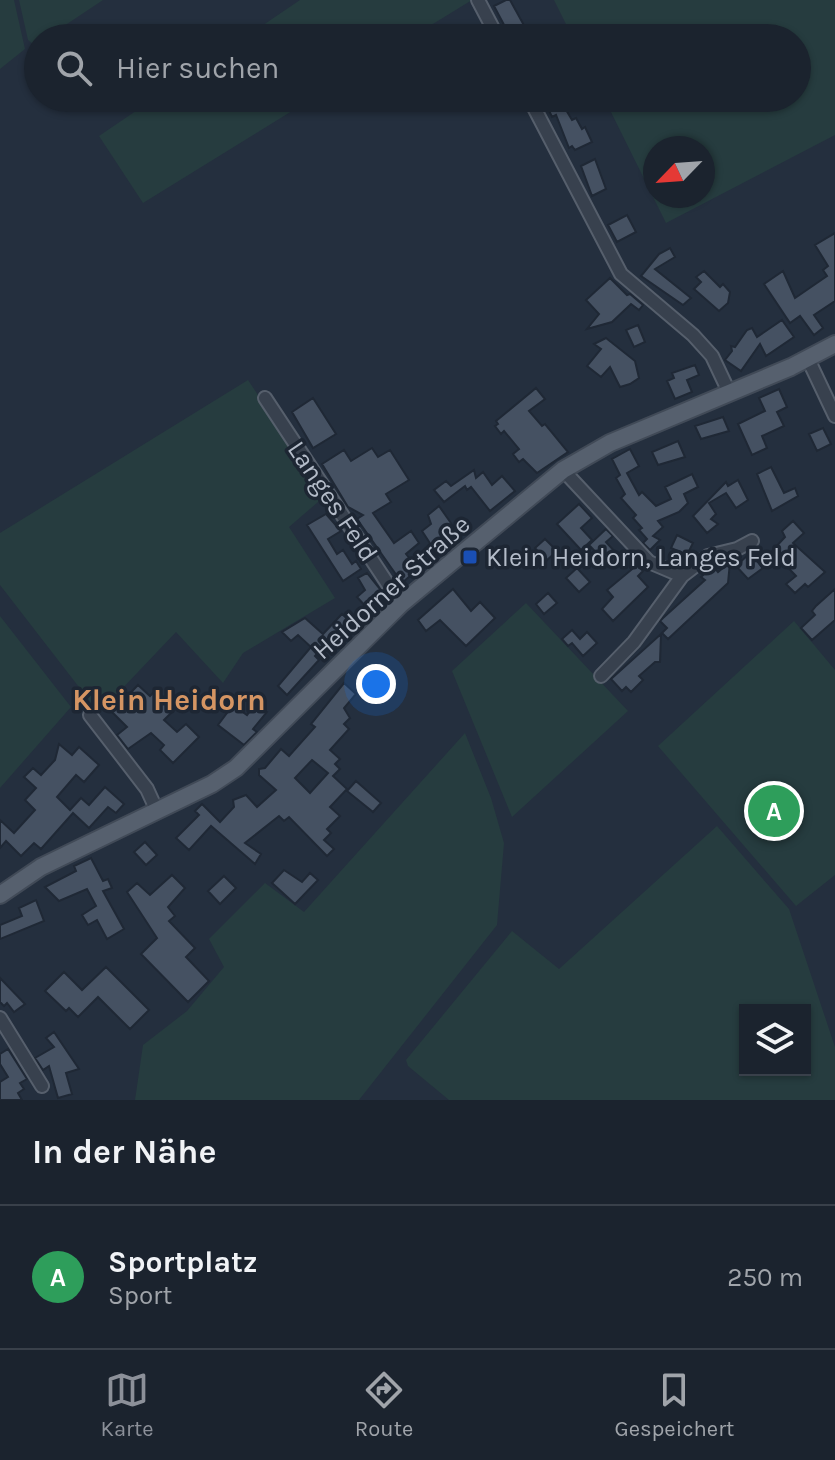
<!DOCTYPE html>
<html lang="de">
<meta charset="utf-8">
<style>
:root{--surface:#1b232e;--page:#242b36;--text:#f1f3f6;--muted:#a0a4aa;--line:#39404a;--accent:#8c9099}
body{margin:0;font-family:Karla,sans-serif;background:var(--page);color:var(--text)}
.controls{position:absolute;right:24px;bottom:24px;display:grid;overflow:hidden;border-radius:0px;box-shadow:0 2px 6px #0004}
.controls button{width:72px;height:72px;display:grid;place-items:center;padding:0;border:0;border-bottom:2px solid var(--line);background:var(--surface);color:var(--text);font:40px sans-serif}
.compass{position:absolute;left:643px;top:136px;width:72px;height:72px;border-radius:50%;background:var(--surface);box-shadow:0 2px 6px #0004;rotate:245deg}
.you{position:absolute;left:376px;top:684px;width:28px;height:28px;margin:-20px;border:6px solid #fff;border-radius:50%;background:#1a73e8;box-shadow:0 0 0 12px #1a73e833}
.badge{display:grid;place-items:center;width:52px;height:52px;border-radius:50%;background:var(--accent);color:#fff;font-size:26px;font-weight:700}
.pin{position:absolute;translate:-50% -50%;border:4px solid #fff;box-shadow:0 2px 8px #0006}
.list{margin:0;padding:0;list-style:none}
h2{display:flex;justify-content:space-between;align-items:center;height:104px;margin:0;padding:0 32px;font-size:34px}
h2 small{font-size:26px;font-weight:400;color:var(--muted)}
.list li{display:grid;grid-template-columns:52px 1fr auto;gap:24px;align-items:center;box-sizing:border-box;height:144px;padding:0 32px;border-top:2px solid var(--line)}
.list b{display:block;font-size:30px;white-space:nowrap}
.list p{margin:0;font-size:26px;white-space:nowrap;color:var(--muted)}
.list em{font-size:26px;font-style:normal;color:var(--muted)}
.icon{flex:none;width:44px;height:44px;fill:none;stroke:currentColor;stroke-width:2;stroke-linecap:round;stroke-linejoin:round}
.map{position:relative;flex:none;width:835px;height:1100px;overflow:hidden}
.search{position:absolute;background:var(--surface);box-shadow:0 2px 6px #0004;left:24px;right:24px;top:24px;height:88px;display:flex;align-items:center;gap:20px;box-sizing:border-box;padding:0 28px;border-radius:44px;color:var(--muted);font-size:30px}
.sheet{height:248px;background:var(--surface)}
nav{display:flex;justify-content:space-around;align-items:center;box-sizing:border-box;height:112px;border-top:2px solid var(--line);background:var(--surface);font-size:22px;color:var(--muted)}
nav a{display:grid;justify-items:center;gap:4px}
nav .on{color:var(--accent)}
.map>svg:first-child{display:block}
.green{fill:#263c3f;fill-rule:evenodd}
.building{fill:#455162;stroke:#1f2835;stroke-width:2;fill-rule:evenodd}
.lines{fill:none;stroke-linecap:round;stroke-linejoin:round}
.minor-casing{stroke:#565f6c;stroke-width:16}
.major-casing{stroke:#414a57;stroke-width:20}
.minor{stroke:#38414e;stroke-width:12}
.major{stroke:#56606e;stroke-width:16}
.transit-dot{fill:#1a4fb4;stroke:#1d2633;stroke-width:3}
.labels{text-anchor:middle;stroke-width:7;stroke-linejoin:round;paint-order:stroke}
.street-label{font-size:26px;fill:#b4bcc9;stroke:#1d2633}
.poi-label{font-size:26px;fill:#b4bcc9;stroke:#1d2633;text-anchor:start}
.quarter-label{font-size:30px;font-weight:bold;fill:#d59563;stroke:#1d2633}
</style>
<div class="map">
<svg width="835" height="1100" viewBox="0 0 835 1100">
<rect width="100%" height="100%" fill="#242f3e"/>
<path class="green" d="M0,0H14L25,49L0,69Z
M19,0H103L46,38H38L34,45L28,40Z
M300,0H472L410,38H244Z
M554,0H835V135L666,223L604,98H797V38H573ZM655,148H703V196H655Z
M155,98H313L143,203L99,136Z
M248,380L325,496L289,527L335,598L243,653L223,683L176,632L99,713L0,585V533Z
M526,603L628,711L512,817L452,671Z
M0,616L71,707L0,788Z
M794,621L835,670V875L796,906L658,746Z
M465,733L491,798L504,843L497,925L359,1100H135L143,1045L187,1011L224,967L209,939L265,883L304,912Z
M717,826L789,909L835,1047V1100H449L408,1066L406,1060L512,931L559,969ZM745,1010H805V1070H745Z"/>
<path class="building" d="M506,0H510L531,38H511L494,6Z
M559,98L572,120L576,118L582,129L585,127L592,142L575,150L572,146L569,148L556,115L552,117L546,104Z
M595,159L606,189L592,196L581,166Z
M627,215L636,232L617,242L608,225Z
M835,233V301L814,315L823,328L814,335L800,316L790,323L764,284L783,271L795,298L827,276L823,270L828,266L815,245Z
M670,248L675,257L655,269L691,298L683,305L641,276L659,254Z
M704,271L720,287L723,284L730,292L728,303L719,311L694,289L701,282L696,277Z
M610,278L627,295L630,294L643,305L639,310L631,304L612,322L587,329L599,314L586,300Z
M782,320L794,337L766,356L760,344L741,371L725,360L732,351L731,346L735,347L747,330L752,328L757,337Z
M638,325L645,342L634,347L626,330Z
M606,338L635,361L639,378L630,384L620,387L610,367L601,377L587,366L601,349L594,344Z
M695,365L699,375L687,380L692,392L675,399L667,381L674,378L672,373Z
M536,388L545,399L529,411L542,426L545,424L568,452L537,473L523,459L519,462L513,454L519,449L504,431L501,434L495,426L498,424L496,421Z
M779,389L787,407L777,412L784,426L762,436L767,448L752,455L738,424L765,411L759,398Z
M313,398L336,434L313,448L292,412Z
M723,417L729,431L701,439L695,426Z
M823,428L831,444L817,451L809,434Z
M678,441L685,457L658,465L652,452Z
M372,448L378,457L390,450L409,480L386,494L391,502L373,513L394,543L411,531L419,543L406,554L418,569L402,583L357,519L363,515L348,507L322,464L344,450L351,461Z
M630,449L639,466L627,473L639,495L642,492L656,506L671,499L665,487L692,474L698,487L684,494L688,503L679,512L658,521L663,527L653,536L660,540L650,550L643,543L647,539L639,530L642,528L633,518L636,515L621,498L625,494L616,478L620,475L612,459Z
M771,467L784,493L795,488L798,496L772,511L757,474Z
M474,470L476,478L483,472L492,485L502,476L515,491L490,511L471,487L467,490L465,486L444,502L434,490L446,481L451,486Z
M738,480L748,500L736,508L726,493L709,503L716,514L711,519L718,524L707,533L693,516L726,482L728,486Z
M579,504L592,518L581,528L592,540L581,550L557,524Z
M439,506L460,536L437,554L422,531L431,524L428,515Z
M326,514L341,531L328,539L337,554L343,550L352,564L356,561L361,569L343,581L307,525Z
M793,521L804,533L793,543L825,572L808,587L805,584L795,593L786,584L796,576L772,551L785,537L782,531Z
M606,529L613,536L606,542L617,554L614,562L607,564L589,545Z
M677,535L693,543L687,555L671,548Z
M545,539L557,551L546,561L535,548Z
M750,553L763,568L748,579L736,566Z
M730,562L728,583L668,639L662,633L667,628L660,621L663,618L705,580L701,577L713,566L718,572Z
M637,565L643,571L638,576L648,587L613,621L602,609L613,597L607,590Z
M577,568L590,582L579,592L566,578Z
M367,573L383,593L367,608L357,597L365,590L358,578Z
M453,589L471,611L480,602L495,618L466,646L440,620L426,631L418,620Z
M835,589V620L812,640L801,628L815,615L812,611L816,606Z
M548,593L557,603L544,614L536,604Z
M342,614L353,624L333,646L328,642L315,656L319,660L287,695L278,686L311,647L298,635L291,641L282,632L305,618L323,634Z
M572,630L580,639L587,632L597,643L583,656L572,643L568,646L562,639Z
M661,634L660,662H655L639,676L643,680L631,692L626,687L622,691L611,679Z
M344,683L356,694L344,708L350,718L344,724L349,729L330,750L340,759L335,764L340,769L333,776L347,789L330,807L340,816L327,829L331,833L324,840L334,849L327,856L289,817L284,821L279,816L245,843L261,854L255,864L211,826L189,850L176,838L199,815L195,811L202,804L220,822L234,807L233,800L246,795L257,807L276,790L259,775V769L265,768L281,749L289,756L315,727L311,724ZM312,760L328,773L310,793L295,778Z
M138,685L150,696L154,692L173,711L164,720L177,732L186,724L199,737L173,763L160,750L164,745L151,733L128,749L117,735L127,727L112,712Z
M256,703L267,712L253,729L257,732L244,745L218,725L233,705L247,715Z
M59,744L72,755L79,747L99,765L84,782L76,775L57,797L70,810L81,798L89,805L105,787L124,804L116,813L108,807L89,828L73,813L41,849L34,843L21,856L6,841L0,848V820L14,833L35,810L25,800L36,788L24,777L33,768L41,775L55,760Z
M356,781L381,803L373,812L347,791Z
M145,842L157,855L146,865L134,852Z
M91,858L103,881L108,879L112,888L103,891L124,929L107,939L97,920L88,925L82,915L96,906L87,889L59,901L45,887L76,871L74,866Z
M284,870L302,882L310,873L318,880L295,904L272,883Z
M172,875L185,888L168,907L175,916L169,921L195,948L186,957L209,981L188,1002L141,954L157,938L127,892L137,883L150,895Z
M224,876L236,888L220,904L208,891Z
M36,900L44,921L0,939V925L22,916L19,908Z
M106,967L149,1010L130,1029L98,997L78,1017L69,1008L66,1011L45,991L64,972L82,990Z
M0,978L25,1004L14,1012L7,1003L4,1006L0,1002Z
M54,1032L79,1069L66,1073L72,1094L58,1098L49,1066L43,1070L35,1058L54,1047L46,1038Z
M8,1049L27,1079L20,1083L24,1089L18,1093L22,1100H0V1082L8,1077L0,1064V1054Z"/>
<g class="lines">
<g class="minor-casing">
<path id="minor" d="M478,0L498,38
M529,98L621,274L693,335L712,356L729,392
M808,359L835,416
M265,398L401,604
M563,470L649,562L682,576
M601,676L634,642L682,576L708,556L737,549L752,541
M90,715L147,789L157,811
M0,1018L42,1086"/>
</g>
<g class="major-casing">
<path id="major" d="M0,895L41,867L212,784L236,768L401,604L563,470L610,443L791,367L835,344"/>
</g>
<use href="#minor" class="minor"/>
<use href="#major" class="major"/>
</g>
<rect class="transit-dot" x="462" y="549" width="16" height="16" rx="4"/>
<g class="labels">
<g class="street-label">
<text transform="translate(333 501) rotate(56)" y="9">Langes Feld</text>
<text transform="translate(391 587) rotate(-42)" y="9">Heidorner Straße</text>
</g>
<g class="poi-label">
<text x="486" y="566">Klein Heidorn, Langes Feld</text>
</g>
<g class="quarter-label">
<text x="169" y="710">Klein Heidorn</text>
</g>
</g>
</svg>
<div class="controls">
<button><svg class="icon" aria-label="layers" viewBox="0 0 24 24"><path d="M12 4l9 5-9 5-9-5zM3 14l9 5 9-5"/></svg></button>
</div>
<svg class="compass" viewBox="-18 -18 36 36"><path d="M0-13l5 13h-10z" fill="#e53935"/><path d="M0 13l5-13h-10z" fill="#a0a4aa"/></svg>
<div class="you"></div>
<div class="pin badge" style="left:774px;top:811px;background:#2e9e5b">A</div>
<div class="search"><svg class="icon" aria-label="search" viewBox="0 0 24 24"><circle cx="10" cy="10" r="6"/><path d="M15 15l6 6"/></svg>Hier suchen</div>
</div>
<section class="sheet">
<h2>In der Nähe<small></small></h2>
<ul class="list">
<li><span class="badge" style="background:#2e9e5b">A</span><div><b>Sportplatz</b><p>Sport</p></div><em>250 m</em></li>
</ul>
</section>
<nav>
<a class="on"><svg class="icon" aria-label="map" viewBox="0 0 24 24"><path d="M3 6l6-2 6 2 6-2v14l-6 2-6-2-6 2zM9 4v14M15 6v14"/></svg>Karte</a>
<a><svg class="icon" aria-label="directions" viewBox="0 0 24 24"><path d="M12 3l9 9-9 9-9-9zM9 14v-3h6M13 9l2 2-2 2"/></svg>Route</a>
<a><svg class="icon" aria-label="saved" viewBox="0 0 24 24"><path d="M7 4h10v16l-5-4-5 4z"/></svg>Gespeichert</a>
</nav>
